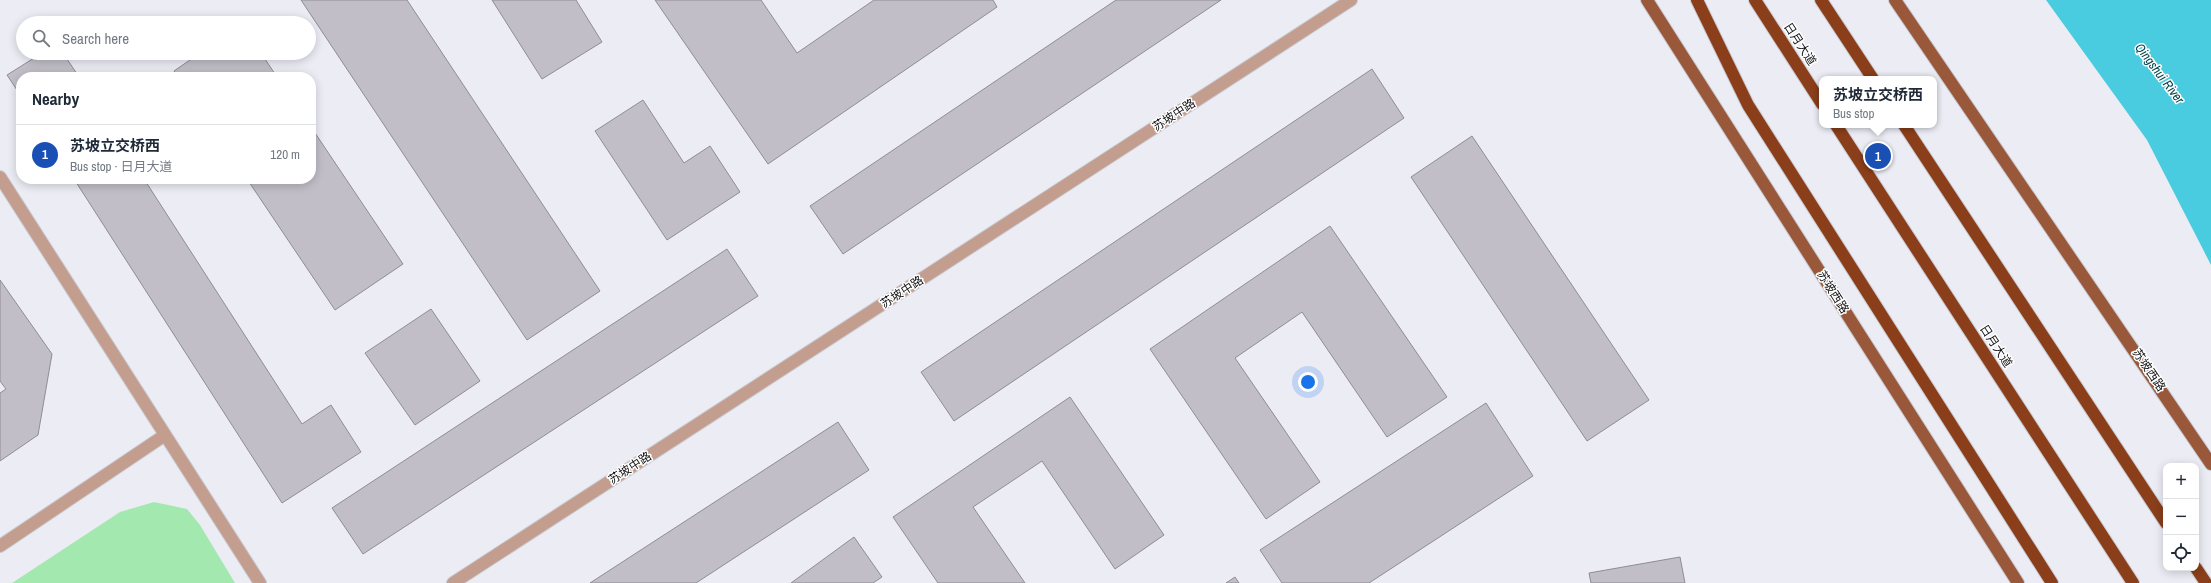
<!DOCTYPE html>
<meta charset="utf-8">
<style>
:root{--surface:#fff;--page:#f6f6f7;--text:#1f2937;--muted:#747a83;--line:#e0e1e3;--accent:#517f0b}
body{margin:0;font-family:"Archivo Narrow","Noto Sans SC",sans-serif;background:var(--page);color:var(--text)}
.controls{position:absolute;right:12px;bottom:12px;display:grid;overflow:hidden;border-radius:8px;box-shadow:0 2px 10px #0003}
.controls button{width:36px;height:36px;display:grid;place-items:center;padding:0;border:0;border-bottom:1px solid var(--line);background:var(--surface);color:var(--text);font:20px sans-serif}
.you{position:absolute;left:1308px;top:382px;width:14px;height:14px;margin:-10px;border:3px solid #fff;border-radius:50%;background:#1a73e8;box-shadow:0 0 0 6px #1a73e833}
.badge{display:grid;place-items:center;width:26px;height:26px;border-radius:50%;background:var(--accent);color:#fff;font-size:13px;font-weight:700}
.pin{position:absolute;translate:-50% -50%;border:2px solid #fff;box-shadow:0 1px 4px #0006}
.popup{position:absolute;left:1819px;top:76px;width:118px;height:52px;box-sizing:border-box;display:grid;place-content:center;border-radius:8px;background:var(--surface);filter:drop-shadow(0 1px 3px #0005);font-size:13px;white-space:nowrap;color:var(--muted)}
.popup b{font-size:15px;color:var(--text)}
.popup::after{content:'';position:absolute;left:50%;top:100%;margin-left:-8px;border:8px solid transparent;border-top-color:var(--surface)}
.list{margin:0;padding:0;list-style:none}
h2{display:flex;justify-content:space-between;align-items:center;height:52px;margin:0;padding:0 16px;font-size:17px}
h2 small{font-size:13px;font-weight:400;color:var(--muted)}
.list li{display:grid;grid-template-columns:26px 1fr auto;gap:12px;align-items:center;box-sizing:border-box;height:60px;padding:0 16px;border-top:1px solid var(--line)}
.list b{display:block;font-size:15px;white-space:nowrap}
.list p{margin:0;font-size:13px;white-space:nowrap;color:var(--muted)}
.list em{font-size:13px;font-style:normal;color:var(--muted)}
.icon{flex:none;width:22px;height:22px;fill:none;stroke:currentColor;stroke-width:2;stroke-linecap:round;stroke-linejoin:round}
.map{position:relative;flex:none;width:2211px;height:583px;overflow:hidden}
.search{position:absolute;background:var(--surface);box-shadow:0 2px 10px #0003;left:16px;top:16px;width:300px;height:44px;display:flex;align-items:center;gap:10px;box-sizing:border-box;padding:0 14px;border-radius:22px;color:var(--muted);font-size:15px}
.panel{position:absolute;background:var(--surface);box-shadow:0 2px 10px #0003;left:16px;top:72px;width:300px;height:112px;border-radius:16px}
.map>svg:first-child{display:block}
.green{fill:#a3e9af}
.water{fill:#49ccdf}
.pier{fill:#ececf5}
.building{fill:#c1bec7;stroke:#8f8c94}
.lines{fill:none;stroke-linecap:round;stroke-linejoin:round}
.minor-casing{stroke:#c9c9d1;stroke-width:14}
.major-casing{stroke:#c9c9d1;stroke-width:14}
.highway-casing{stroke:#c9c9d1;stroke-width:14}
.minor{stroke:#c39d8d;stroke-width:12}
.major{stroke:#9a583b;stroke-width:12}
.highway{stroke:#8a3e19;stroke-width:12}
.labels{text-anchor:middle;stroke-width:3;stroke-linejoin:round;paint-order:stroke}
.street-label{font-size:12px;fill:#121215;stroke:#fff}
.water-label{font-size:13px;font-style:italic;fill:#06434b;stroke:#fff}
</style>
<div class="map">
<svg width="2211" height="583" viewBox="0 0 2211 583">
<rect width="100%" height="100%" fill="#ececf5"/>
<path class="green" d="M154,502L187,509L200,525L235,583H12L120,512Z"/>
<path class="water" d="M2046,0H2211V265L2147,140Z"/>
<path class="pier" d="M2211,455V583H2153L2165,557L2166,568H2196V486Z"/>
<path class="building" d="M301,0H407L600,291L527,340Z
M492,0H576L602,42L542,79Z
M655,0H761L797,53L874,0H993L997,7L768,164Z
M1116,0H1221L843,254L810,206Z
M42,53H63L79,77H21V96L7,75Z
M200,53H261L277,77H178L174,71Z
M1372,69L1404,118L954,421L921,372Z
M643,100L684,163L710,146L740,192L667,240L595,131Z
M311,127L403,264L335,310L247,179H311Z
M1472,136L1649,400L1587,441L1411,177Z
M74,179H144L302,424L331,405L361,452L282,503Z
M1330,226L1447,397L1387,437L1302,312L1235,358L1320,482L1266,519L1150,349Z
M727,249L758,296L363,554L332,508Z
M0,280L52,354L38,435L0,461V393L6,389L0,381Z
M431,309L480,381L415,425L365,353Z
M1070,397L1164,535L1115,569L1042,461L973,507L1025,583H938L893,517Z
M1486,403L1533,476L1369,583H1282L1260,550Z
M838,422L869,470L696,583H590Z
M854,537L882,577L873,583H791Z
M1680,557L1685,583H1591L1589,573Z
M1235,577L1239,583H1226Z"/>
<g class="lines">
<g class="minor-casing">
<path id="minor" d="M0,177L260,583
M0,546L165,435
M453,583L1351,0"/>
</g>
<g class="major-casing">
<path id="major" d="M1647,0L2018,583
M1895,0L2211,464"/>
</g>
<g class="highway-casing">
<path id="highway" d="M1697,0L1748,105L2052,583
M1755,0L1822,104
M1821,0L1873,79
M1836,125L2133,583
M1904,125L2166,523
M2196,568L2206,583"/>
</g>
<use href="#minor" class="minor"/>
<use href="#major" class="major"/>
<use href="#highway" class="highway"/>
</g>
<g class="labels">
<g class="street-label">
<text transform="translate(1800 44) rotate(57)" y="4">日月大道</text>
<text transform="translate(1174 115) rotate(-33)" y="4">苏坡中路</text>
<text transform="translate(902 292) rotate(-33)" y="4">苏坡中路</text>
<text transform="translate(1833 292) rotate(58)" y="4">苏坡西路</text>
<text transform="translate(1996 346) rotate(57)" y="4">日月大道</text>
<text transform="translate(2149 370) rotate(56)" y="4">苏坡西路</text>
<text transform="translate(630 468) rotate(-33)" y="4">苏坡中路</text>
</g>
<g class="water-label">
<text transform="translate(2160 73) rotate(53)" y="5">Qingshui River</text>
</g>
</g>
</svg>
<div class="controls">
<button>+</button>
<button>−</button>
<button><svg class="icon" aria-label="locate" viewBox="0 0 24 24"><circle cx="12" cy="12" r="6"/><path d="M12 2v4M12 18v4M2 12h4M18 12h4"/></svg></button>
</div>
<div class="you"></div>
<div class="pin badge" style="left:1878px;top:156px;background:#1a4fb4">1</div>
<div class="popup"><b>苏坡立交桥西</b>Bus stop</div>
<div class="search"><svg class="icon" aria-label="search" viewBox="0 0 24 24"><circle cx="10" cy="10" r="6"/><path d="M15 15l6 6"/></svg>Search here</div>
<section class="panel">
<h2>Nearby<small></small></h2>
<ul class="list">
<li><span class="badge" style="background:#1a4fb4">1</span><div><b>苏坡立交桥西</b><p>Bus stop · 日月大道</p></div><em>120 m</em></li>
</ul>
</section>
</div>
